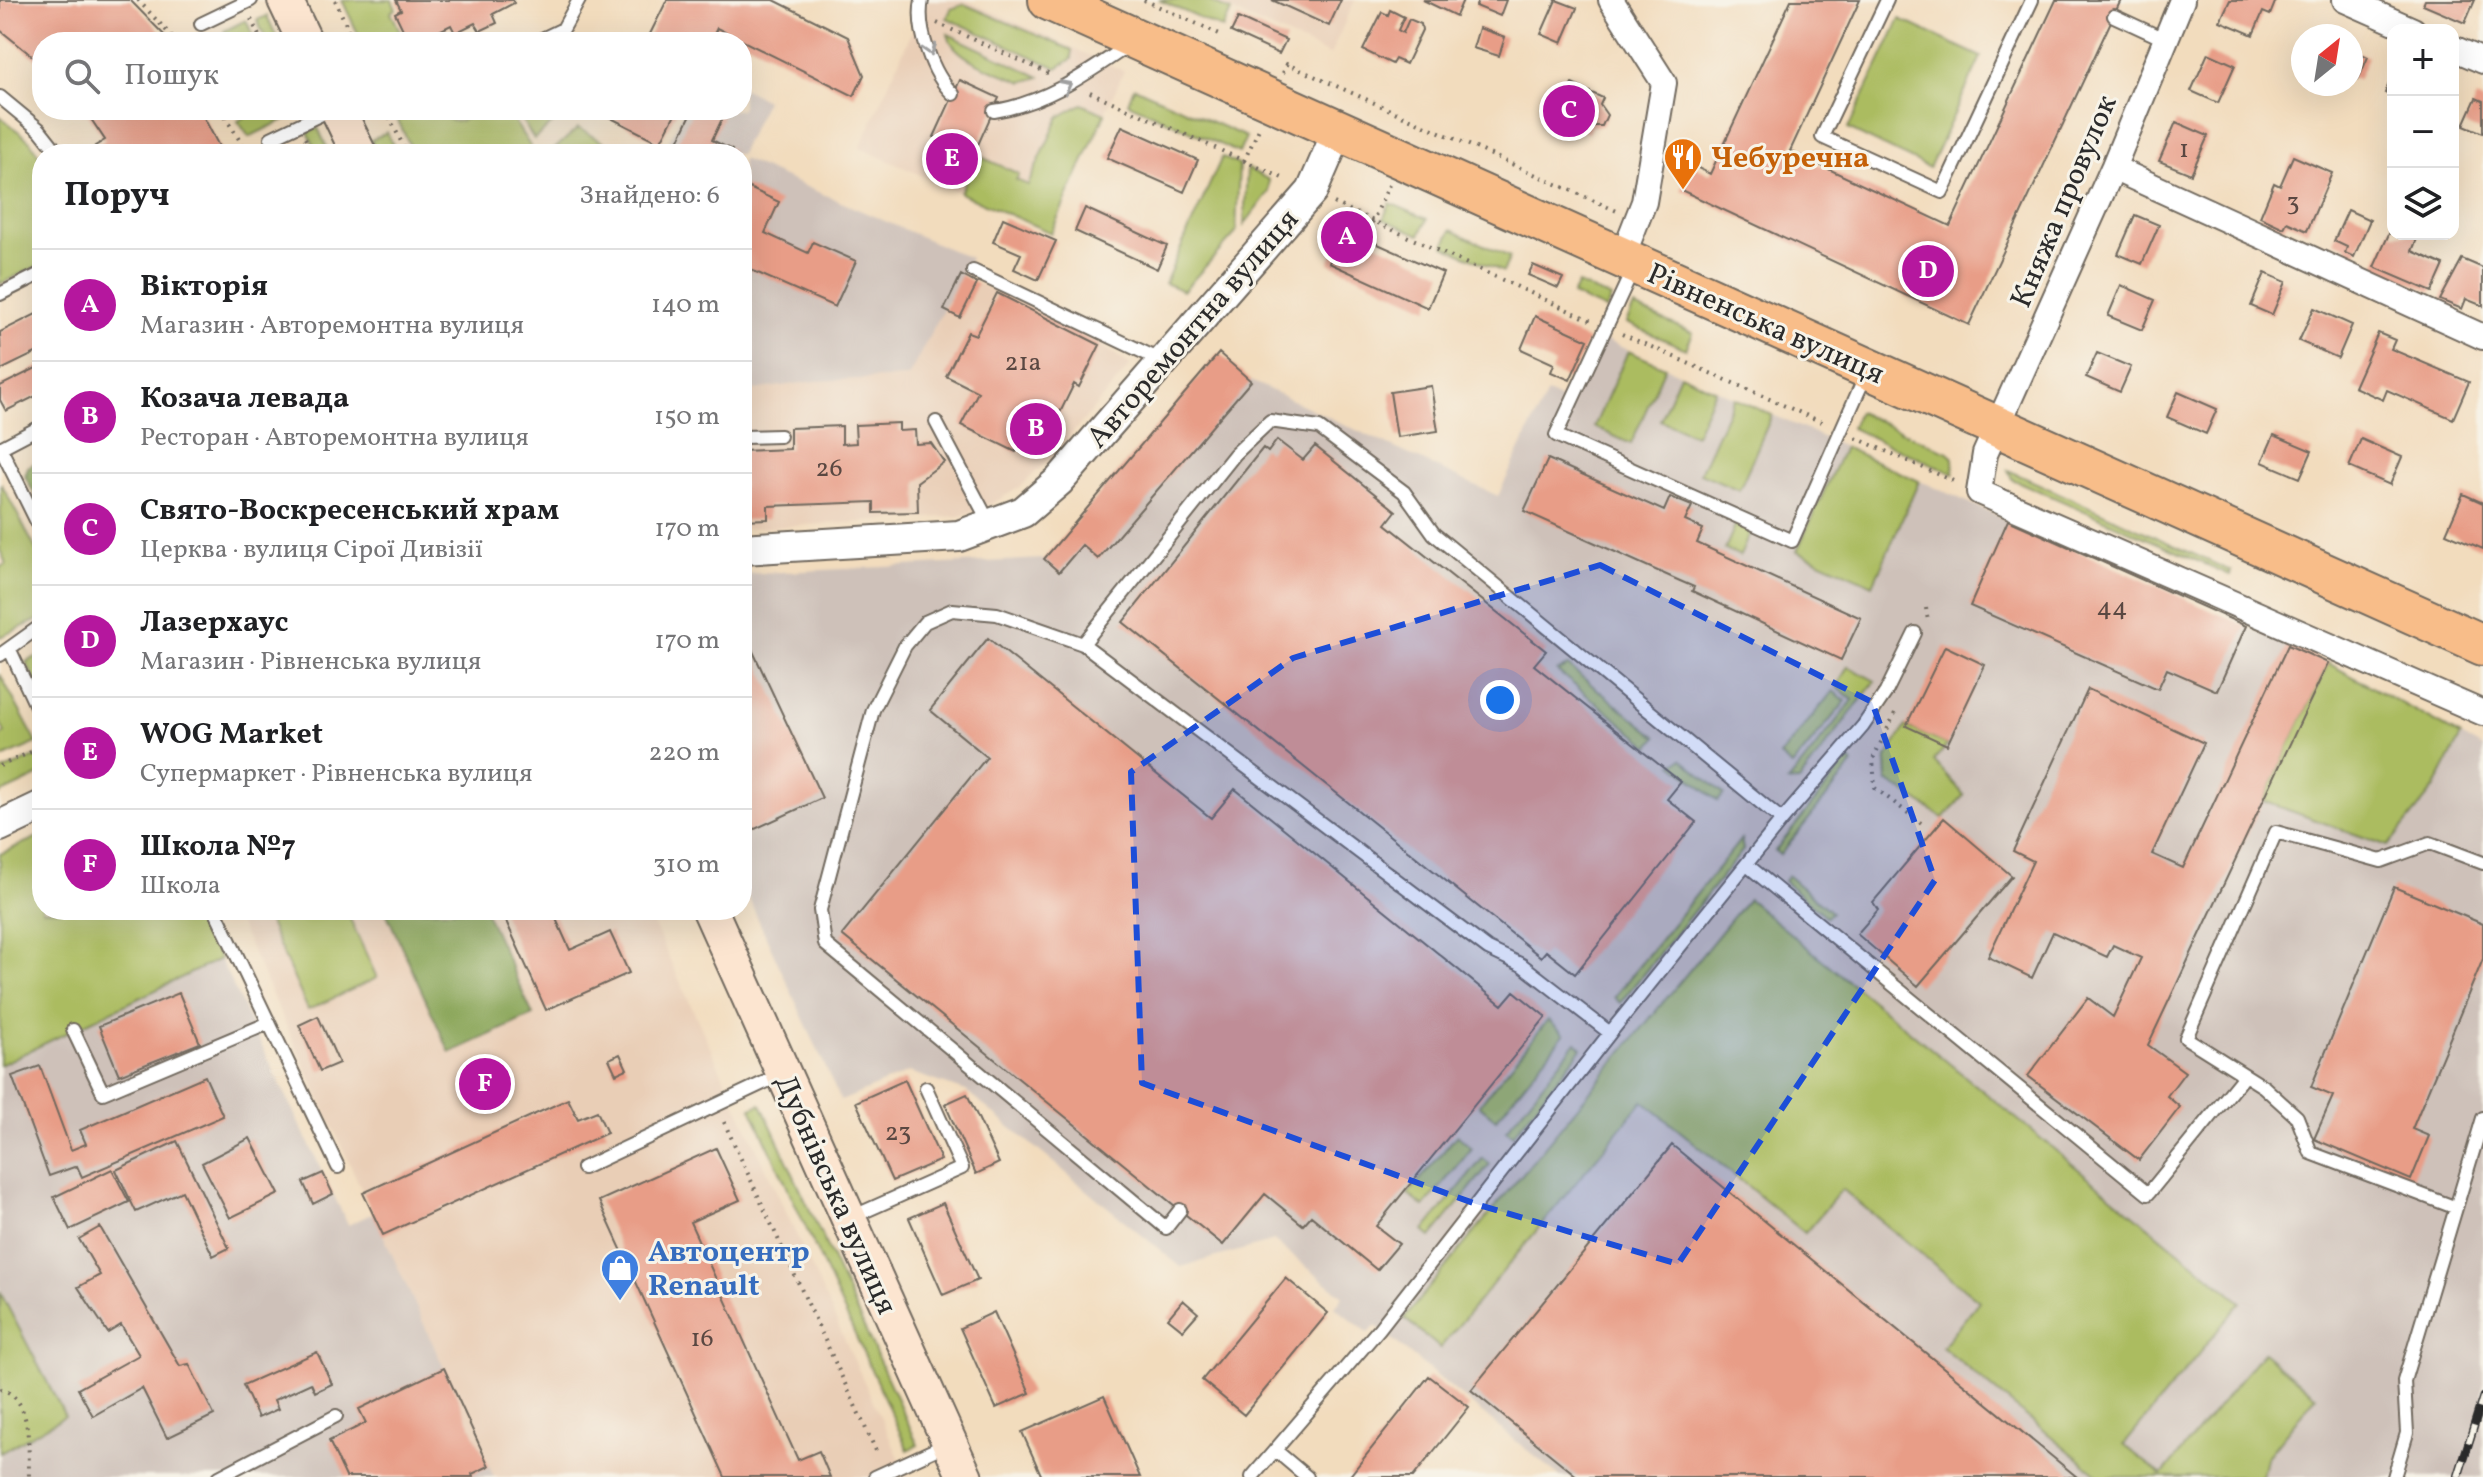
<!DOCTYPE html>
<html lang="uk">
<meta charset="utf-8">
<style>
:root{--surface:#fff;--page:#f6f6f6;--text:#202124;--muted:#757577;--line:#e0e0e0;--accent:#b5179e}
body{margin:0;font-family:Vollkorn,serif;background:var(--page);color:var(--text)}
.controls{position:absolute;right:24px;top:24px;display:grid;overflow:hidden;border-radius:16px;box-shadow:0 8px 32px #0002}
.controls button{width:72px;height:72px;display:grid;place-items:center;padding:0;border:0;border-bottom:2px solid var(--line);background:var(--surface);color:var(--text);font:40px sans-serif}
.compass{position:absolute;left:2291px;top:24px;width:72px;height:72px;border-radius:50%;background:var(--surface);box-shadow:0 8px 32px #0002;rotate:30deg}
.you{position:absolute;left:1500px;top:700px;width:28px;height:28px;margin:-20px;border:6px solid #fff;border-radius:50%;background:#1a73e8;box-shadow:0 0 0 12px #1a73e833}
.badge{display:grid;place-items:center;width:52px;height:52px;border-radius:50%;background:var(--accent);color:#fff;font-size:26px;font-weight:700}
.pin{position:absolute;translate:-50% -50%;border:4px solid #fff;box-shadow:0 2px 8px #0006}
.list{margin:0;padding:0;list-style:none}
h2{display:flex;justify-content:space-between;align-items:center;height:104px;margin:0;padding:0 32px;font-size:34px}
h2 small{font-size:26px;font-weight:400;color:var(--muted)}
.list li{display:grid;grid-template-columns:52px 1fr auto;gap:24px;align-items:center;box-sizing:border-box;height:112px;padding:0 32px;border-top:2px solid var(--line)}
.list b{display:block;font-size:30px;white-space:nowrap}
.list p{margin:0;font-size:26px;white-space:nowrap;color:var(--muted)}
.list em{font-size:26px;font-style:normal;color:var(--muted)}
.icon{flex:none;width:44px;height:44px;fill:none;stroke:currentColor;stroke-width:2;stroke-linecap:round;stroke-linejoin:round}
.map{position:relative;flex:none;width:2483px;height:1477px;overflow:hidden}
.search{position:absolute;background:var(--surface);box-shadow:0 8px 32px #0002;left:32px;top:32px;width:720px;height:88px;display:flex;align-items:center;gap:20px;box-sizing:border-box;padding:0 28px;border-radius:32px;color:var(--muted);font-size:30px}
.panel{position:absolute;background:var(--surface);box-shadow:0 8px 32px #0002;left:32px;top:144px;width:720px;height:776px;border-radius:32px}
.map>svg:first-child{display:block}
.built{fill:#e9ceb6}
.industrial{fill:#cec1b9}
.green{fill:#abbc60;stroke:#6b7446;stroke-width:2}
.forest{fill:#88a456;stroke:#5a6840;stroke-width:2}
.building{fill:#e89d87}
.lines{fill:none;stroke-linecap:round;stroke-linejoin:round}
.service-casing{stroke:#71695e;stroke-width:16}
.minor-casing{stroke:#71695e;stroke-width:28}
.tertiary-casing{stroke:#71695e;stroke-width:34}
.secondary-casing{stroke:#71695e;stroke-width:38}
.primary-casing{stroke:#71695e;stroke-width:44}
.path{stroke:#71695e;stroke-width:4;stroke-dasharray:2 6;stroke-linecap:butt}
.service{stroke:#fff;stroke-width:12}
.minor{stroke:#fff;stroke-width:24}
.tertiary{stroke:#fff;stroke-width:30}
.secondary{stroke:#fce5d0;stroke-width:34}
.primary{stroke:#f8bd89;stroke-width:40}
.rail-casing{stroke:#2b2b2b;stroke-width:9}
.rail{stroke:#f7f3e8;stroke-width:6;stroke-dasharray:18;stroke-linecap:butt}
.oneway{stroke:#a0a0a0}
.marked{fill:#1d4ed8;fill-opacity:0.2;stroke:#1d4ed8;stroke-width:6;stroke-dasharray:16 10;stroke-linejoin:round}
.labels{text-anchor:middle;stroke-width:6;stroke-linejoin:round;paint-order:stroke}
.number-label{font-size:26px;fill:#5a4842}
.food-label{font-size:30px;font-weight:bold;fill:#c56008;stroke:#f7f3e8;text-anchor:start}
.street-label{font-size:30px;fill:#2b2b2b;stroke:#f7f3e8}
.shop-label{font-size:30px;font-weight:bold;fill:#366cbe;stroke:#f7f3e8;text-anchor:start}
</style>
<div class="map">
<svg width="2483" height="1477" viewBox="0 0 2483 1477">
<rect width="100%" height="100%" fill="#f7f3e8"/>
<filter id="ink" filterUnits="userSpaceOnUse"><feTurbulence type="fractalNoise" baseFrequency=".0125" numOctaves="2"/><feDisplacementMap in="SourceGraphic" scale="16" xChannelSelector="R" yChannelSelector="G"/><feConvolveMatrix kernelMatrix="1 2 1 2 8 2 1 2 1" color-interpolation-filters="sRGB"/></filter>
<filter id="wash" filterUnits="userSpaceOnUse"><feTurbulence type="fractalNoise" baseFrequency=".006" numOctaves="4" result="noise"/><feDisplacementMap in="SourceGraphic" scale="32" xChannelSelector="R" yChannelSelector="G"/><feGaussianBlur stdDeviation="1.8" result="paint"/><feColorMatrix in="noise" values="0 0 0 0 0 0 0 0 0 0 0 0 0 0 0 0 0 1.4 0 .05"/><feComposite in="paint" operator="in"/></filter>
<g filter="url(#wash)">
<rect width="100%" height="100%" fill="#f2dcbd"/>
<path class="built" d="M926,0H966L1124,71L1051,233L860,148Z
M1207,0H1355L1330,55Z
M961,275L1100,345L1131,365L1052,457L1020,487L993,503L961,516L742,529V392L815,381L944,310Z
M233,910H647L908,1477H494Z"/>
<path class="industrial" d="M742,88L766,100L740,154H663L684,110H742Z
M742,159L970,258L908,377L815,381L742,392Z
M1594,335L2328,663L2483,748V1477H1560L1376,1326L1368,1333L1335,1307L1343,1296L1274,1241L1181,1267L966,1091L909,1072L841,1101L742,884V574L1044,559L1219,353L1251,381L1498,496L1547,393L1563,400Z
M220,959L348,1225L373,1213L494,1477H0V1453L65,1416L0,1292V1065Z"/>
<path class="green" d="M342,0H392L396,9L391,12L405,42H362Z
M1159,0H1207L1231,11L1223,29Z
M964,4L1072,50V59L1057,68L947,18L951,9Z
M267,16L279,42H267L257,20Z
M1900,19L1981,57L1929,168L1848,129Z
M246,20L256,42H231L224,31Z
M948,34L1040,77L1023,82C1001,72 953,60 948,34Z
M1134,87L1246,137L1239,153L1128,103Z
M1082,104L1105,114L1051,233L960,193L977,155L1019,174L1016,180L1028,185L1059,117Z
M256,110H287L290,117L249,137L238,121Z
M393,110H440C447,125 465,125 473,110H507L535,154H414Z
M515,110H557L561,117L534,139Z
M0,116L30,141L42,160V264L0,284Z
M318,128L330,154H318L308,132Z
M578,128L621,152L620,154H549Z
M387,132L397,154H377L371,140Z
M1222,157L1239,165L1236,233L1183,291L1165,283Z
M1247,168L1269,180V192L1244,225Z
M1390,203L1427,219L1420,235L1383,219Z
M1451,230L1510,257L1503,272L1444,246Z
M1578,284L1611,298L1606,310L1572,295Z
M1634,307L1693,333L1686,349L1626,323Z
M1628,351L1665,367L1631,444L1594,427Z
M1680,374L1715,390L1695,435L1660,420Z
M1734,398L1772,415L1739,490L1700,473Z
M1858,412L1948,452L1953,458L1954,474L1851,428Z
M1844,447L1919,481L1873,585L1797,551Z
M2008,470L2231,571L2230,575L2012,479Z
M1,483L42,561V611L38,620L0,637V567L6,564L0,550Z
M1747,514L1752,528L1740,556L1725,549L1739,516Z
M42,654V696L26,662Z
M2328,663L2461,736L2434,789L2388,846L2263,801Z
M1568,666L1657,737L1650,746L1557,671Z
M1848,666L1875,681L1799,781L1788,782L1853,700L1837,687Z
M0,674L37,743L0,759V735L5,733L0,722Z
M1833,691L1846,701L1792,766L1780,756Z
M1906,726L1947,745L1934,761L1964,795L1944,818L1887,781L1886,759Z
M42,754V774L0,794V772Z
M1682,759L1724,794L1718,801L1673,764Z
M1848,760L1853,764L1780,855L1775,851Z
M42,835V910H197L220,959L0,1065V854Z
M1741,839L1743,850L1620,1003L1614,997Z
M1788,876L1831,912L1826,917L1784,881Z
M1748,899L2241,1302L2124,1445L2162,1475L2263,1352L2316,1396L2266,1458L2262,1477H2101L1942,1347L1979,1301L1842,1189L1805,1233L1643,1101L1440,1348L1404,1318Z
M263,910H346L377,978L308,1010Z
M1548,1020L1564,1034L1496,1119L1479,1105Z
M1576,1042L1582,1048L1513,1135L1506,1130Z
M761,1104L918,1445L908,1450L751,1108Z
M1457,1135L1472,1148L1424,1207L1408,1194Z
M1483,1158L1490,1164L1431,1237L1424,1231Z
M0,1292L65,1416L0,1453Z"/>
<path class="forest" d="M42,459V508L25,476L28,467Z
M385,910H485L533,1015L450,1053Z"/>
<g id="blocks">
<path class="building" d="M0,0H130L171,42H42V64L0,30Z
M396,0H513L514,3L493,14L497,23L480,31L475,23L455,33L451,25L431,35L434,42H409L395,13L401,10Z
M667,0H774L848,37L864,75L854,96L717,28L710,42H646Z
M1272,0H1341L1329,26Z
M1423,0H1463L1456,16Z
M1478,0H1506L1500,16L1476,6Z
M1556,0L1577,8L1562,43L1541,34Z
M1791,0H1860L1790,151L1950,226L2056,0H2121L1969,325L1681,190L1692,165L1710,174Z
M2230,0H2276L2270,15L2263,12L2253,35L2220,21Z
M2425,0H2475L2465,23L2423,5Z
M1390,10L1404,17L1398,30L1403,33L1409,19L1421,24L1422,30L1406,64L1395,59L1392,64L1363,50L1382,12L1388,15Z
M1238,18L1286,40L1279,54L1231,32Z
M1479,28L1505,37L1499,56L1473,48Z
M2351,49L2368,57L2358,80L2351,77Z
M2208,53L2235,65L2218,103L2191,91Z
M2393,74V97L2385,93Z
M960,80L999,98L963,178L930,163L940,139L934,137Z
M1572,84L1603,98L1600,105L1607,115L1602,126H1591L1588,133L1557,119L1559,114L1551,109L1560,89L1568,92Z
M2476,98L2483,101V133L2464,125Z
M85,110H200L223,154H100L95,146L105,140Z
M612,110H677L660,143L609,117Z
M693,110H707L723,117L712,140L732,150L730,154H672Z
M2176,122L2208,136L2191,174L2159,161Z
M1122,126L1198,160L1184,192L1107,158Z
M2293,156L2332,173L2307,231L2287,222L2284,228L2260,217L2274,183L2280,186Z
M745,186L779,202L765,233L808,253L813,242L856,261L835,307L742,266Z
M1085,208L1167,246L1157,269L1075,231Z
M2348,210L2370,220L2354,257L2345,253L2347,247L2334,241Z
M2135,215L2159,225L2142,264L2118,254Z
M1003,218L1056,241L1038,280L1014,269L1021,254L993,242Z
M2393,225V234H2419L2412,251L2444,265L2432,292L2374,267Z
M1344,229L1443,273L1428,308L1329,263Z
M2462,259L2483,268V306L2466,299L2462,309L2440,300Z
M1533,265L1563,278L1558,288L1528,275Z
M2265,273L2286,282L2272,315L2251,306Z
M961,275L977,284L960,318L944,310Z
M2121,285L2155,300L2142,330L2108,316Z
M997,293L1100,345L1079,387L1074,384L1053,427L1042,432L1030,426L1016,452L961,425L978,392L946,376L968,332L976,335Z
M2314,308L2352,325L2338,358L2299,341Z
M42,311V350L1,370L0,332Z
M1535,316L1588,340L1570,380L1551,372L1554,364L1521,349Z
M2378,333L2395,340L2391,349L2469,382L2453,419L2387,390L2383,400L2354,387Z
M1219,353L1251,381L1098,559L1082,545L1059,572L1044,559Z
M2097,353L2131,367L2120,392L2086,377Z
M42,365V393L6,411L0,400V386Z
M1431,386L1438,431L1397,437L1390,392Z
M2178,392L2217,409L2206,434L2167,417Z
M899,423V431L915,430L916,444L931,443L944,462L917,482L918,512L874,513V502L768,506V519L742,520V451L790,449V428L842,426V444L856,443L855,425Z
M2274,435L2312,451L2300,478L2262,462Z
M2361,439L2402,457L2390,485L2349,467Z
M1277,440L1303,460L1315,446L1396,511L1386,524L1546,651L1534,665L1681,782L1667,799L1696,822L1575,974L1546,951L1541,957L1123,622L1263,448L1268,452Z
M1548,459L1664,511L1670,497L1692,506L1685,521L1703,529L1697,543L1861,618L1841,660L1692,591L1694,587L1680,581L1524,511Z
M2463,494L2483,503V549L2446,533Z
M2008,520L2246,626L2217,691L2167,669L2158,689L1970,606Z
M742,628L822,798L742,835Z
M988,638L1211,818L1235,789L1502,1005L1514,991L1546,1017L1376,1226L1399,1244L1377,1270L1311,1216L1303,1225L1265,1194L1223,1245L842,935L987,757L930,710Z
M2288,645L2328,663L2148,1045L2185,1072L2167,1096L2180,1107L2139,1160L2028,1076L2088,998L2113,1017L2141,958L2113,945L2107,957L2053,932L2032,978L1988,957L2033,861L2013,851L2088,689L2204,743L2152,854L2183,868Z
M1945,646L1985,665L1947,745L1906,726Z
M1944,818L2012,876L1918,986L1857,934L1878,910L1873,902Z
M2394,887L2483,924V959L2412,1129L2429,1136L2411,1180L2314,1139L2333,1096L2311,1087Z
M501,910H552L570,950L610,932L629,973L546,1010Z
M179,993L200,1043L119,1075L99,1026Z
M318,1016L339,1063L320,1071L299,1025Z
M620,1054L627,1069L616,1074L609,1059Z
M40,1066L71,1150L86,1144L80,1130L205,1076L223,1116L82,1177L77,1166L49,1176L12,1076Z
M905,1080L941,1160L892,1181L856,1102Z
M967,1094L999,1163L976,1174L945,1104Z
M568,1099L578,1119L597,1111L607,1133L383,1235L363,1193Z
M250,1138L279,1194L230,1218L202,1163Z
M177,1141L229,1248L213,1256L182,1191L136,1212L116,1170Z
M1672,1145L2077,1477H1578L1471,1390Z
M716,1148L740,1200L690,1222L798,1460L819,1451L830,1477H725L599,1201Z
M112,1169L129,1202L70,1230L54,1197Z
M323,1173L333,1194L313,1204L303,1182Z
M943,1203L978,1280L943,1295L909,1218Z
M100,1227L180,1366L189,1364L214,1415L167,1438L142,1388L93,1416L78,1389L139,1355L121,1325L108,1333L78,1287L100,1275L79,1239Z
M1286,1278L1328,1313L1244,1415L1202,1380Z
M1183,1300L1198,1313L1183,1330L1168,1318Z
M994,1312L1030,1393L996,1408L960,1328Z
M317,1352L332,1384L315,1392L311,1383L274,1400L278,1409L258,1418L243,1385Z
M444,1368L489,1466L472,1474L473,1477H346L329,1441L366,1423L359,1409Z
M1429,1376L1469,1407L1413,1477H1349Z
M1104,1396L1140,1477H1042L1022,1432Z"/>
</g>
</g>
<g filter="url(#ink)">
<use href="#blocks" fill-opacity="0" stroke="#71695e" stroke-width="2"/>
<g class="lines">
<g class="service-casing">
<path id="service" d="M922,0C916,28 932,74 953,94
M1887,0L1822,137L1942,192L2032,0
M2114,16L2166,40
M201,24L251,0
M536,42L563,29L579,0
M0,97L40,130L59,154
M994,111C1046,103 1086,74 1129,45
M271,138L330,110
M1634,267L1556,435L1571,442L1792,541L1867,372
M973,271L1162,361
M0,294L42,273
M936,422L990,524
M742,437L780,436
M0,447L42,532
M0,448L42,426
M1083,644L1235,454L1270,421L1319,428L1404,492L1434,534L1782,820
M10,650L42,719
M0,655L42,625
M1747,865L2148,1194L2243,1077
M215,910L338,1167
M73,1030L103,1093L269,1023
M583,1168L780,1075
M2454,1207L2311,1153L2297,1117L2264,1087L2186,1038L2276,832L2381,861L2430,843L2483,863
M1180,1210L1166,1228L825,944L820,910L873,710L905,646L925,622L952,610L997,614L1083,644L1488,949L1522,965L1610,1033
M852,1217L962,1168L926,1088
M1275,1450L1307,1477
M219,1477L336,1416
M875,1477L947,1444
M1252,1477L1379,1329L1610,1033L1782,820L1863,726L1886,692L1915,633
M2394,1477L2407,1433L2404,1381L2483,1118"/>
</g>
<g class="minor-casing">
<path id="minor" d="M1611,0L1664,83L1644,202L1622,258
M2182,0L2113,168L1985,454L1979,492L2483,713
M2345,0L2413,30
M2453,48L2483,61
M2113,168L2483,337"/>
</g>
<g class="tertiary-casing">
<path id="tertiary" d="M742,549L959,536L1023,512L1059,481L1312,191L1338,131
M0,826L42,806"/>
</g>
<g class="secondary-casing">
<path id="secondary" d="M285,0L305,42
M338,110L359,154
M710,910L965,1477"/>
</g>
<g class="primary-casing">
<path id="primary" d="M1049,0L2483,645"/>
</g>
<path class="path" d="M138,0L177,42
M335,0L354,42
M1144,0L1224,36
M251,19L262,42
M937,23L1050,74
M1283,73L1287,64L1617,211
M1090,92L1287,180
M221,110L248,154
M386,110L407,154
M305,138L313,154
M1244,161L1259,129
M1334,203L1592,321
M1372,223L1389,185
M1622,334L1826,424
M1856,438L1958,483
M1926,608L1928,621
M1895,713L1873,759L1875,788L1921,823
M0,766L42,747
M724,1122L878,1455
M0,1389C33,1397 28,1448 29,1477"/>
<use href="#service" class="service"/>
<use href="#minor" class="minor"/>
<use href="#tertiary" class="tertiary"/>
<use href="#secondary" class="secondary"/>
<use href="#primary" class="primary"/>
<g class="rail-casing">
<path id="rail" d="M2458,1477L2483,1397"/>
</g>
<use href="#rail" class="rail"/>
</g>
<defs><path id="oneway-chevron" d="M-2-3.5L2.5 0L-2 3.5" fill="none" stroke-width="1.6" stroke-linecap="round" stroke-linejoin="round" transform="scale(2)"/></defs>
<g class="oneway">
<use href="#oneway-chevron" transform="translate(930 50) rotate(73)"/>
<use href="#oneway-chevron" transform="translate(1066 86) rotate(-28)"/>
</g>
</g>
<path class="marked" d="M1600,565L1872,702L1935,880L1678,1264L1476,1204L1142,1083L1131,772L1293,658Z"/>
<defs>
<g id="restaurant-pin" transform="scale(2)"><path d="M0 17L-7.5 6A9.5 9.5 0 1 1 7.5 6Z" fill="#e8710a" stroke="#f7f3e8"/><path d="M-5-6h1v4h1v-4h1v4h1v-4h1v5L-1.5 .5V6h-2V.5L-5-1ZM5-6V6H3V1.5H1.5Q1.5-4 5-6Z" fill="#fff"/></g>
<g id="shop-pin" transform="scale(2)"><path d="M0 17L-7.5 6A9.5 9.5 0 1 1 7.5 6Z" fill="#3f7fe0" stroke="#f7f3e8"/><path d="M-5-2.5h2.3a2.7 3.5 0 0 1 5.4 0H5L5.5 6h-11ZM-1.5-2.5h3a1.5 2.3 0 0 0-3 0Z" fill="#fff"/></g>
</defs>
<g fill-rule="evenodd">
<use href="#restaurant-pin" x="1683" y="157"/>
<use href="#shop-pin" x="620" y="1268"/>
</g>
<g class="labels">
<g class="number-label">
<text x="2184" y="157">1</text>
<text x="2293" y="210">3</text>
<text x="1023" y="370">21а</text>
<text x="829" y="476">26</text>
<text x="2112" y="615">44</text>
<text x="898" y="1140">23</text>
<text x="702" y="1346">16</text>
</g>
<g class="food-label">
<text x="1711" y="167">Чебуречна</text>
</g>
<g class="street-label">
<text transform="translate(2063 201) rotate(-67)" y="10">Княжа провулок</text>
<text transform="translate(1766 323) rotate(24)" y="10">Рівненська вулиця</text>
<text transform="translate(1192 328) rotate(-49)" y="10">Авторемонтна вулиця</text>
<text transform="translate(837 1194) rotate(66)" y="10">Дубнівська вулиця</text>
</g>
<g class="shop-label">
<text x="648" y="1261">Автоцентр<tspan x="648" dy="34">Renault</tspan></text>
</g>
</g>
</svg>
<div class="controls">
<button>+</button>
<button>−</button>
<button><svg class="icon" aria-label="layers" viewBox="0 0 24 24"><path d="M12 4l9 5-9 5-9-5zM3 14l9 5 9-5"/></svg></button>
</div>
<svg class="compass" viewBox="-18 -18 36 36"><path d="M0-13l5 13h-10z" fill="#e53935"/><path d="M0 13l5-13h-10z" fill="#757577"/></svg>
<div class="you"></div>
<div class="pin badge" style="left:1347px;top:237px">A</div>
<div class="pin badge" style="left:1036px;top:429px">B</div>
<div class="pin badge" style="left:1569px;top:111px">C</div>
<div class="pin badge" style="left:1928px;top:271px">D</div>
<div class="pin badge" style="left:952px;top:159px">E</div>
<div class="pin badge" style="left:485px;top:1084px">F</div>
<div class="search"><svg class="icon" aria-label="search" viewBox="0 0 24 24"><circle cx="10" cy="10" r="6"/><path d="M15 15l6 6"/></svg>Пошук</div>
<section class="panel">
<h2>Поруч<small>Знайдено: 6</small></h2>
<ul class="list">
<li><span class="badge">A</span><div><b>Вікторія</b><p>Магазин · Авторемонтна вулиця</p></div><em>140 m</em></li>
<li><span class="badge">B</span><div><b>Козача левада</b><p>Ресторан · Авторемонтна вулиця</p></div><em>150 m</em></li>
<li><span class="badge">C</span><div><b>Свято-Воскресенський храм</b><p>Церква · вулиця Сірої Дивізії</p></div><em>170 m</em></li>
<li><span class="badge">D</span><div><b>Лазерхаус</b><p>Магазин · Рівненська вулиця</p></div><em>170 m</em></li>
<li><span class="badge">E</span><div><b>WOG Market</b><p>Супермаркет · Рівненська вулиця</p></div><em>220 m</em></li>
<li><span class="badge">F</span><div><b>Школа №7</b><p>Школа</p></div><em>310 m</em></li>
</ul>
</section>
</div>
